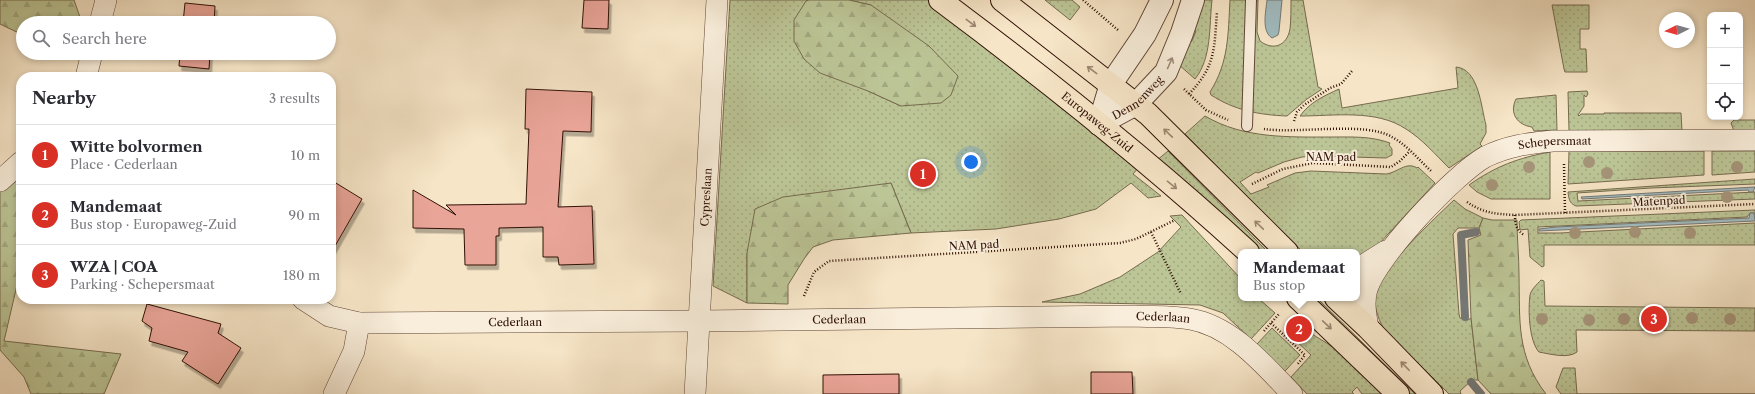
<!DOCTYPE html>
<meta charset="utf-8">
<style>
:root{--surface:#fff;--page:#f2f2f3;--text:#2b2b33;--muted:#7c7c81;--line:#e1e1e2;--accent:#d93025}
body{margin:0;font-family:"Libre Caslon Text",serif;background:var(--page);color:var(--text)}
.controls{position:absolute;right:12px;top:12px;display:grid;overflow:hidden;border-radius:8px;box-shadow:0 2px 6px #0003}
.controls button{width:36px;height:36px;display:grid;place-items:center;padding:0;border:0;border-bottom:1px solid var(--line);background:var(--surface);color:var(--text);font:20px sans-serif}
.compass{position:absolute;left:1659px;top:12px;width:36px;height:36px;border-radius:50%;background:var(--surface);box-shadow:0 2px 6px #0003;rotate:265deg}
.you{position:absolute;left:971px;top:162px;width:14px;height:14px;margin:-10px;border:3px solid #fff;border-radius:50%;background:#1a73e8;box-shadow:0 0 0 6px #1a73e833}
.badge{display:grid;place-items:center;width:26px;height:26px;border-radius:50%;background:var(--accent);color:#fff;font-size:13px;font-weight:700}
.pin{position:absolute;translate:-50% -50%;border:2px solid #fff;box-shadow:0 1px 4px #0006}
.popup{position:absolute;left:1238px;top:249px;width:122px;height:52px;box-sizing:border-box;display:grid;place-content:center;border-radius:8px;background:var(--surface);filter:drop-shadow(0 1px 3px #0005);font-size:13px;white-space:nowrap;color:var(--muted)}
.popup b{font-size:15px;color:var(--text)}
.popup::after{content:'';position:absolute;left:50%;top:100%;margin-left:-8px;border:8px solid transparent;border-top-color:var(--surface)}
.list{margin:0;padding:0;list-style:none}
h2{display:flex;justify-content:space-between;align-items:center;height:52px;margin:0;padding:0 16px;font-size:17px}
h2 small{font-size:13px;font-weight:400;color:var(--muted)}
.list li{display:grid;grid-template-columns:26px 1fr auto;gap:12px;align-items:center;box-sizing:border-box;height:60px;padding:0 16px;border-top:1px solid var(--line)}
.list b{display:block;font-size:15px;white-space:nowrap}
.list p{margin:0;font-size:13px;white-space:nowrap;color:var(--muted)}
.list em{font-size:13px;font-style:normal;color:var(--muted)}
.icon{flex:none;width:22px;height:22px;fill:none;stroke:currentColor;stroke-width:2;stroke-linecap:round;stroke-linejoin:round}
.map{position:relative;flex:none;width:1755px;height:394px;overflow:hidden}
.search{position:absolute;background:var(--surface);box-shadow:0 2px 6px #0003;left:16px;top:16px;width:320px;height:44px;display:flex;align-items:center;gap:10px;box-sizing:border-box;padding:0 14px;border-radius:22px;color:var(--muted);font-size:15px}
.panel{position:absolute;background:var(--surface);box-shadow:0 2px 6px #0003;left:16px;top:72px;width:320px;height:232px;border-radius:16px}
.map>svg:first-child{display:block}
.grass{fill:url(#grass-dots);stroke:#766b4e}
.forest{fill:url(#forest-firs);stroke:#766b4e}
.water{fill:#a1bcc0;stroke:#747876}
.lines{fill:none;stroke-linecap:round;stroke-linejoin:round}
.stream{stroke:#747876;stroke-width:8}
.building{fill:#eaa599;stroke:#311106;filter:url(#shadow)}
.service-casing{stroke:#624636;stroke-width:12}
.minor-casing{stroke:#624636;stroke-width:22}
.tertiary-casing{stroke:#624636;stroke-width:24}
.primary-casing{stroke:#311106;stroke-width:24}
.path{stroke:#311106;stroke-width:2.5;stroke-dasharray:1 2;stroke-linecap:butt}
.service{stroke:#f9eedb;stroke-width:10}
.minor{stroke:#f9eedb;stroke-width:21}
.tertiary{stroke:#f9eedb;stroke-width:22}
.primary{stroke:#f6e5c7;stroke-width:22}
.tree{fill:#a59378}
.oneway{stroke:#9d8670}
.oneway2{stroke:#9f8b7b}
.labels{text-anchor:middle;stroke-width:4;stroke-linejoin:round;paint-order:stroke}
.street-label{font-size:11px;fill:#311106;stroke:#f9eedb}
</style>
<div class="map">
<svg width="1755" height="394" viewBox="0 0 1755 394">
<defs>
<pattern id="grass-dots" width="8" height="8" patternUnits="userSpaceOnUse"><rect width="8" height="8" fill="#bcc596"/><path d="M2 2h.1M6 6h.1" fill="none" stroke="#a2a880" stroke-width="1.8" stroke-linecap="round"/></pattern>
<pattern id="forest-firs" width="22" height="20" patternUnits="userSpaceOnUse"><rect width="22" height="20" fill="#bcc596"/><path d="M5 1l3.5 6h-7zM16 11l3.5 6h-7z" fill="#a2a880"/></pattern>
<filter id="shadow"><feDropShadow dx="2.5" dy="4.5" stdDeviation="0" flood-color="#0004"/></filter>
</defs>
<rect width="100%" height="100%" fill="#f6e5c7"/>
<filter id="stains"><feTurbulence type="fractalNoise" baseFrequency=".005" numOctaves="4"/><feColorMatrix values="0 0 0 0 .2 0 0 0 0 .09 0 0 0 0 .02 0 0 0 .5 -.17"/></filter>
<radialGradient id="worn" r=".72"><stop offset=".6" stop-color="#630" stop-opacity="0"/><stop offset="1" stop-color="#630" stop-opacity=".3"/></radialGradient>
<path class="grass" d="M730,0H809L806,1L868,91L901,106L871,5L849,0H935L1139,167L1133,174L1161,196L1148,198L1131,183L1096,209L1059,219L996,229L911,233L891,183L747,253V303L713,286Z
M1045,0H1072L1080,7L1070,20Z
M1200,0H1212C1209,26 1212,58 1195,79L1178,64L1185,48L1192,41L1196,31L1193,29Z
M1230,0H1258L1257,32L1260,41C1273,51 1287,46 1290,29C1291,20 1291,9 1291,0H1303L1318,87L1322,89L1307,99L1287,116C1259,115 1234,110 1211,95L1210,92C1229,62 1228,34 1230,0Z
M1552,5H1589V29H1580V49H1586L1587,72H1565L1564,69Z
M1456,67C1479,69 1481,107 1486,125V133L1480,144L1482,146L1449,168C1436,155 1422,139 1406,129C1376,109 1334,116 1300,116C1310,102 1324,96 1339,89L1342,108L1458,88Z
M1587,91L1588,94L1586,97L1584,95V106L1578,115L1579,116L1581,114H1604V113H1681L1682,131H1569L1568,92Z
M1556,95L1557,130L1534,131L1532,127C1517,125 1509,113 1516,99Z
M1205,116C1244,139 1289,137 1333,137C1352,137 1371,136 1390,143L1389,145L1392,149V155L1386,158L1318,156L1302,157L1284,162L1258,173L1256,172L1240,182L1251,194L1269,187L1267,185L1295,173L1311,171L1386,174C1397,173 1406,161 1417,168L1418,167L1435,183L1367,257L1357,263V252H1303L1257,208L1185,134Z
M1734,120H1755V131H1734L1731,123Z
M1168,151L1268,252H1258L1156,161Z
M1569,151H1704V175L1568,184Z
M1712,151H1755V172L1712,175Z
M1550,152V199H1491L1477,192L1469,185C1496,166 1518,158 1550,152Z
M1755,179V184L1651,188L1577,193L1578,201L1755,192V199L1576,206C1569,203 1569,199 1568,192Z
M1454,200L1465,209L1483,218L1479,228H1458L1453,234L1459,314L1460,318L1468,320L1471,318L1478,380H1472L1460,391L1461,394H1449L1384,329C1377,317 1372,302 1377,288C1387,263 1433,220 1454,200Z
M1755,210V215L1754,213H1750L1747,217L1538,227V233H1560L1755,223V245H1544V266L1542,267L1530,257L1528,229L1520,230L1519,222L1521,220Z
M1182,215L1241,279V298H1258L1275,313L1251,339L1223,313L1200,305L1042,302L1080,294L1120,277L1158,252L1181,227L1170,216Z
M1541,280L1544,281L1545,306L1755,308V331L1576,330L1577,352C1568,359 1550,354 1539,352C1529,341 1528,310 1530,295C1531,290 1537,284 1541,280Z
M1309,298H1317L1415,394H1407Z
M1272,328L1300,355L1285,371L1257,344Z
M1303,330L1305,332L1307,331L1354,360L1387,394H1362L1357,387L1352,392L1354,394H1307L1291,377L1311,355L1291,336L1295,332L1298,335Z
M1563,368H1575L1577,394H1755H1561L1556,387Z"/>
<path class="forest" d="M0,0H74L82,23H23V35L0,24Z
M809,0H849L871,5L929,46L958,76L951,95L941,103L901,106L868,91L820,73L804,59L794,41V20L806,1Z
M21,172V268L4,341L121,354L104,394H31L24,377L0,350V190Z
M891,183L911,233L833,240L813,247L804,259L788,285V304L747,303V253L755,209L783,197Z
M1483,218L1492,220H1517C1517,239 1519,257 1519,275C1520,321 1516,355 1546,394H1491L1478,380L1471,318L1468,240L1481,235L1479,228Z"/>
<path class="water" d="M1267,0H1282L1279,31L1278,35L1272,38C1261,31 1266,11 1267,0Z
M1755,187L1753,192H1749L1748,190L1582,199L1581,197Z
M1750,213H1754L1755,221L1539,231V229L1556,227L1749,218Z"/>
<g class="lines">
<path class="stream" d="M1465,317L1461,235L1476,232
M1471,382L1481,394"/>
</g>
<path class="building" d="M584,0H609L608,29L582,28Z
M185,3L215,6L214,23H183Z
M180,53H210L209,69L179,66Z
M526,89L592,92L591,132L563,131L558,207L592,206L594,264L559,265L558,257H543V227L499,228V236H496V265H465L464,229L413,228V190L456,215L446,205L526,204L529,129H525Z
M331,180L362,199L331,253Z
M147,304L221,324L218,333L241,348L218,384L182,361L188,352L149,341L152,328L142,321Z
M1091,372H1132L1133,394H1091Z
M899,374V394H823V375Z"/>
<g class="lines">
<g class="service-casing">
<path id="service" d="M1247,126L1251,0"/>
</g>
<g class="minor-casing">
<g id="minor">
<path d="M100,23L106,0"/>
<path d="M86,77L92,53"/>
<path d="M0,181L21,162"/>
<path d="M1357,269L1386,251"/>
<path id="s1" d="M303,299L329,316L359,323L699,321L1135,316C1153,317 1173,316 1190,319C1232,326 1264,365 1292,394"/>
<path id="s2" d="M1368,328C1366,316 1363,302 1367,289C1378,255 1454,175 1485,157C1507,146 1529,143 1553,141L1755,140"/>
<path d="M334,394L354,351L359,323"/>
<path id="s3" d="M695,394L717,0"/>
</g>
</g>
<g class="tertiary-casing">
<g id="tertiary">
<path id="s4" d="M1099,124L1136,104L1166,72L1182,33L1193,0"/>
<path d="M1099,124L1111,84L1145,34L1162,0"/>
</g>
</g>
<g class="primary-casing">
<g id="primary">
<path id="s5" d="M940,0C1046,79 1150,162 1248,252"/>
<path d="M1002,0L1148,114L1287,252"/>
<path d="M1298,298L1398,394"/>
<path d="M1336,298L1368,328L1432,394"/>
</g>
</g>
<path class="path" d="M1083,0L1118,30
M1184,89L1206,110L1228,120
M1189,94C1216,66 1214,49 1217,12
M1294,121L1297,112L1304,105L1330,88L1341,84L1352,71
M1264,129C1299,134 1365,121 1392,137C1407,145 1419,160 1431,171
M1564,164L1565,213
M1252,184L1283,169L1313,163L1391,167L1400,161L1410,151
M1467,202C1483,213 1495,214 1515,215L1755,204
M1515,215C1515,223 1516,230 1524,235
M1151,232L1181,294
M804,296L814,272L829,261L1120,243L1136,239L1175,220
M1271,323L1305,355L1297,365
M1264,331L1279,314"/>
<use href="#service" class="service"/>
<use href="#minor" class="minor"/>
<use href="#tertiary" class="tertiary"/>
<use href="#primary" class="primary"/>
</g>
<g class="tree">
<circle cx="1589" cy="162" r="6"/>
<circle cx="1529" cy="167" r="6"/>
<circle cx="1737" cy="167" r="6"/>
<circle cx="1607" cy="173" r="6"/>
<circle cx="1492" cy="185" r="6"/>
<circle cx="1727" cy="197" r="6"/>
<circle cx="1635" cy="232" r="6"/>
<circle cx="1575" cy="233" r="6"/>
<circle cx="1690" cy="233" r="6"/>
<circle cx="1656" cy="317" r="6"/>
<circle cx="1692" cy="318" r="6"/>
<circle cx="1542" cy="319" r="6"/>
<circle cx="1624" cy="319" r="6"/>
<circle cx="1730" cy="319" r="6"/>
<circle cx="1589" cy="320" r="6"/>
</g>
<defs><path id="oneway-shaft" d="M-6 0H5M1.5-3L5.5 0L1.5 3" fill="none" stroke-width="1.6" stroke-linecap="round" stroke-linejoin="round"/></defs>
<g class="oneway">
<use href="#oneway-shaft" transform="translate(971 23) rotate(37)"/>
<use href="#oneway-shaft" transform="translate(1092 70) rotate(-143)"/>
<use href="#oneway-shaft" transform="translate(1168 133) rotate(-136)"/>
<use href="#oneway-shaft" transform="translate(1172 185) rotate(39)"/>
<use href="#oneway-shaft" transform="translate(1259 225) rotate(-136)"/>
<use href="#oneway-shaft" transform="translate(1327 325) rotate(43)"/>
<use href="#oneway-shaft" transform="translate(1405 366) rotate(-134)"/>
</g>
<use class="oneway2" href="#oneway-shaft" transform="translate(1170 63) rotate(-66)"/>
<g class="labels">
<g class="street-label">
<text dy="4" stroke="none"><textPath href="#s4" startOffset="47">Dennenweg</textPath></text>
<text dy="4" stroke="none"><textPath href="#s5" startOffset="199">Europaweg-Zuid</textPath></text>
<text dy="4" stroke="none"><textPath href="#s2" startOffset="290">Schepersmaat</textPath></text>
<text x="1331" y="161">NAM pad</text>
<text dy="4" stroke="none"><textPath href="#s3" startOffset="197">Cypreslaan</textPath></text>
<text transform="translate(1659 201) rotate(-3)" y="4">Matenpad</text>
<text transform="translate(974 245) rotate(-3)" y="4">NAM pad</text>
<text dy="4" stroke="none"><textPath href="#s1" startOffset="542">Cederlaan</textPath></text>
<text dy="4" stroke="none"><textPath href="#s1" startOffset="866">Cederlaan</textPath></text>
<text dy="4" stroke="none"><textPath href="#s1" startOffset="218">Cederlaan</textPath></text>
</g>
</g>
<rect width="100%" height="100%" filter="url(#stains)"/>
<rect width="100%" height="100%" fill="url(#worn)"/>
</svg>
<div class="controls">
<button>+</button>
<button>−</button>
<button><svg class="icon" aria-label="locate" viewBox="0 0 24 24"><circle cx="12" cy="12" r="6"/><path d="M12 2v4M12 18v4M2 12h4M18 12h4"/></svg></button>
</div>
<svg class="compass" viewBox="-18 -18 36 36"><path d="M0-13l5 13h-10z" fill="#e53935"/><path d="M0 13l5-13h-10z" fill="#7c7c81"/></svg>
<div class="you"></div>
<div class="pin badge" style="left:923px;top:174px">1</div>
<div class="pin badge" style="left:1299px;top:329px">2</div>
<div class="popup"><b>Mandemaat</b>Bus stop</div>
<div class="pin badge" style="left:1654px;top:319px">3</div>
<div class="search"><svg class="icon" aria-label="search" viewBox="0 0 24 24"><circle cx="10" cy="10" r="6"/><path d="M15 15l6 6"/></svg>Search here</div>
<section class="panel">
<h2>Nearby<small>3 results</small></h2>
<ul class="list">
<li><span class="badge">1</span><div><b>Witte bolvormen</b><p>Place · Cederlaan</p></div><em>10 m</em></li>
<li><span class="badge">2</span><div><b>Mandemaat</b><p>Bus stop · Europaweg-Zuid</p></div><em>90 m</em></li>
<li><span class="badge">3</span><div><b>WZA | COA</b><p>Parking · Schepersmaat</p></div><em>180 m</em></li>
</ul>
</section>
</div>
